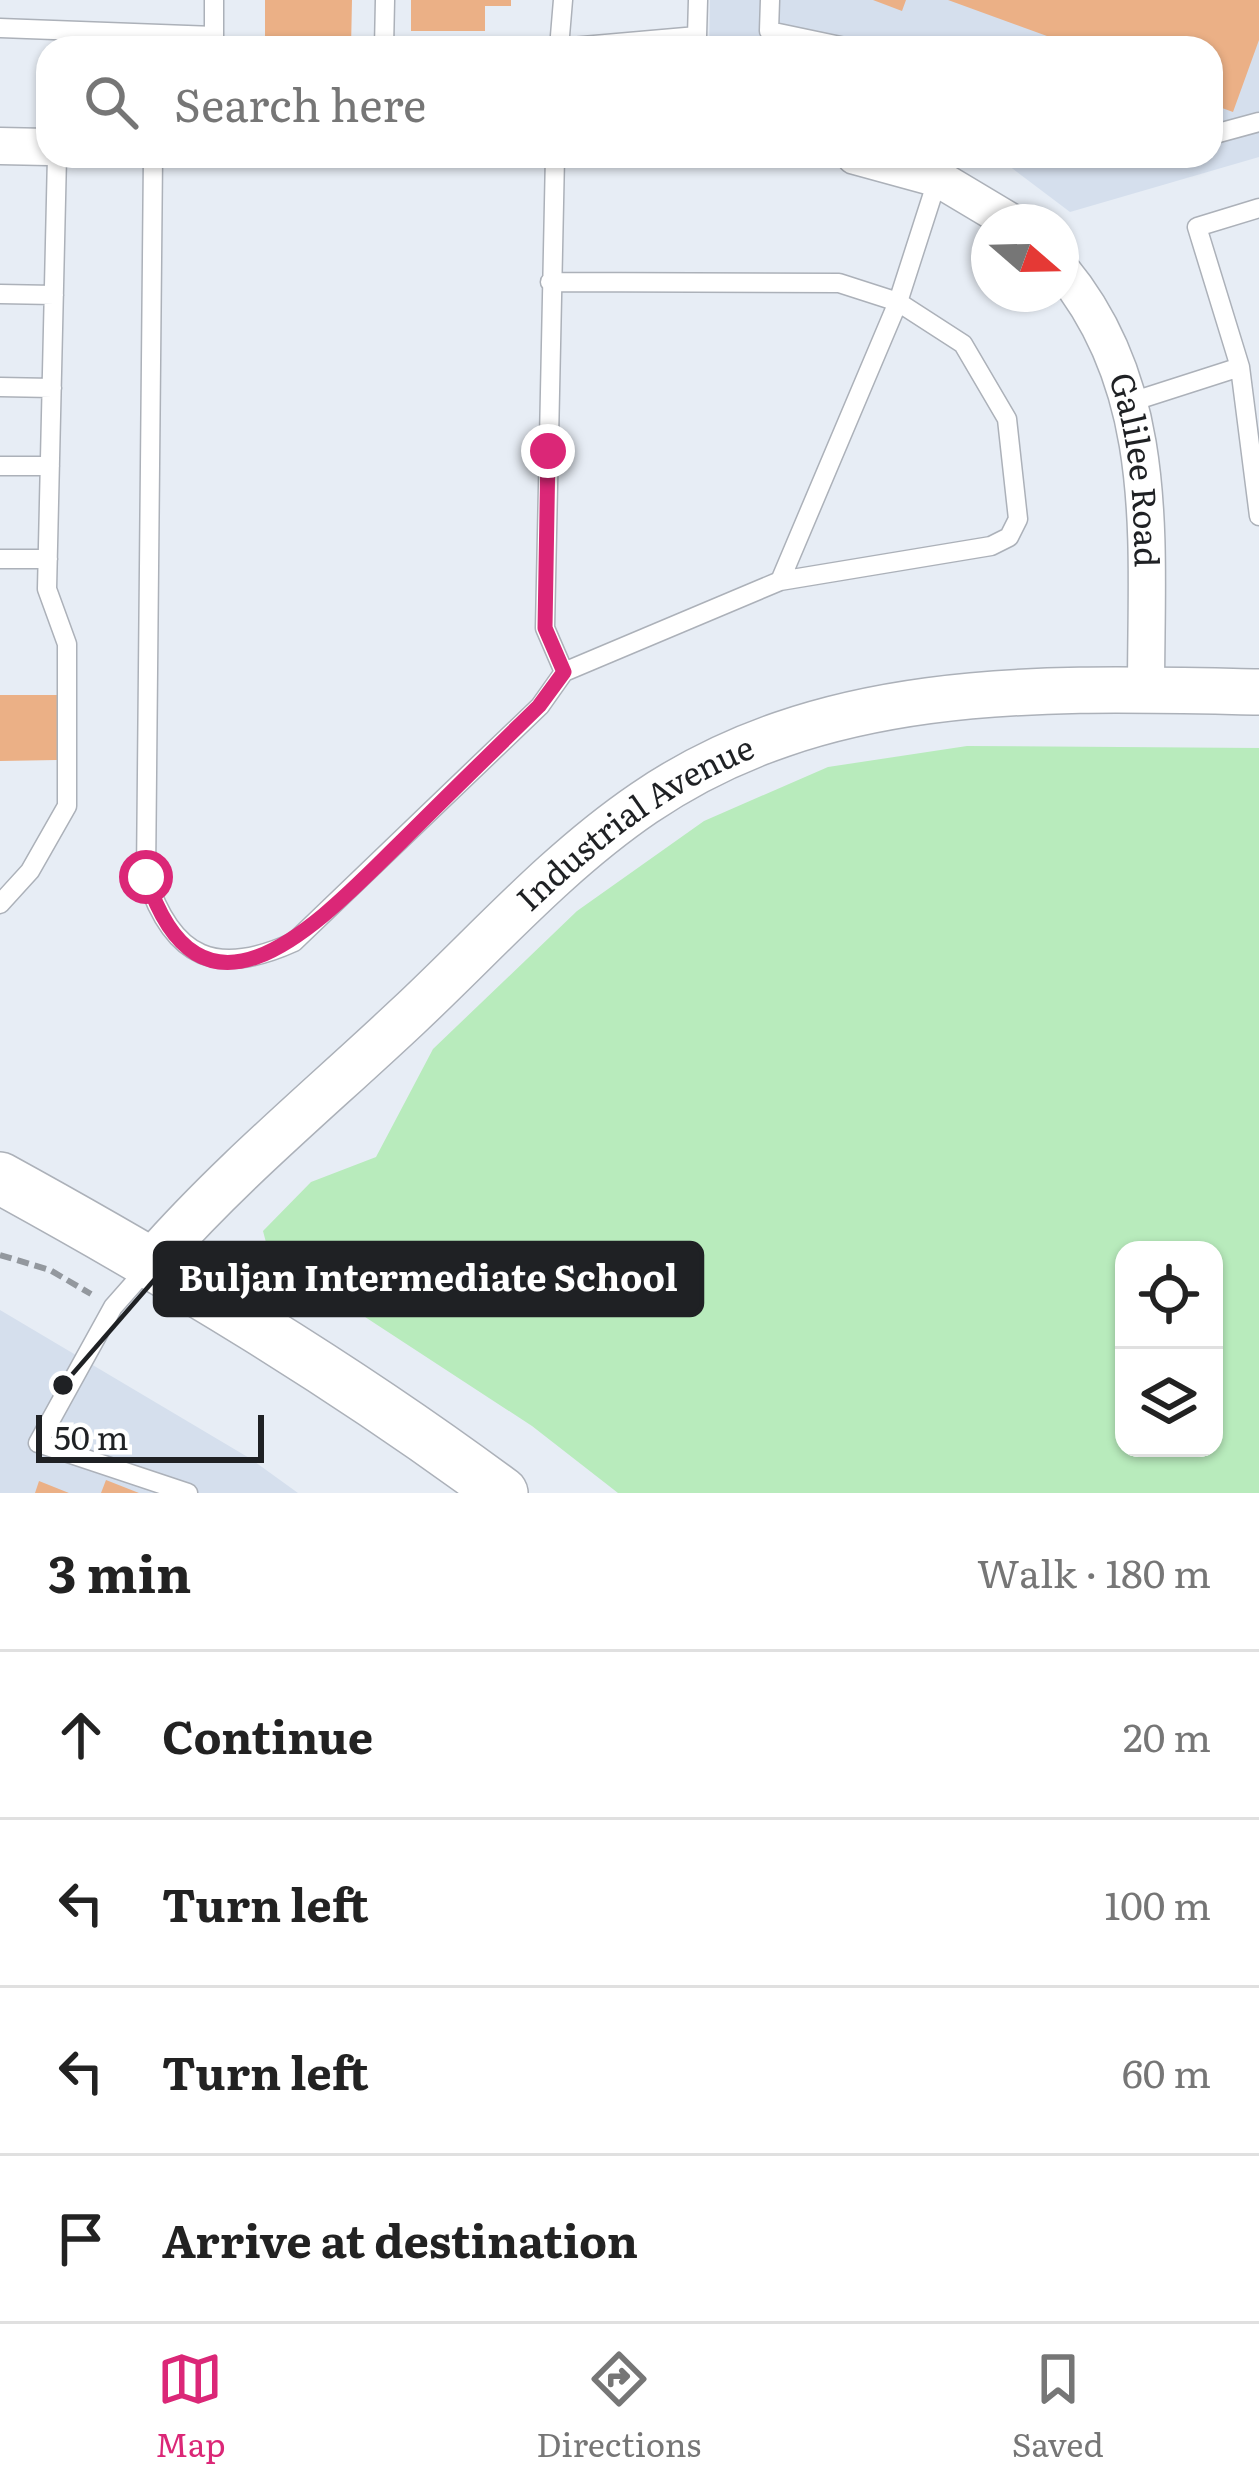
<!DOCTYPE html>
<meta charset="utf-8">
<style>
:root{--surface:#fff;--page:#f6f6f6;--text:#222;--muted:#767676;--line:#e0e0e0;--accent:#db2777}
body{margin:0;font-family:Literata,serif;background:var(--page);color:var(--text)}
.controls{position:absolute;right:36px;bottom:36px;display:grid;overflow:hidden;border-radius:24px;box-shadow:0 3px 9px #0004}
.controls button{width:108px;height:108px;display:grid;place-items:center;padding:0;border:0;border-bottom:3px solid var(--line);background:var(--surface);color:var(--text);font:60px sans-serif}
.compass{position:absolute;left:971px;top:204px;width:108px;height:108px;border-radius:50%;background:var(--surface);box-shadow:0 3px 9px #0004;rotate:110deg}
.scale{position:absolute;left:36px;bottom:30px;width:228px;box-sizing:border-box;padding-left:12px;border:6px solid #1f2124;border-top:0;font-size:33px;line-height:42px;white-space:nowrap;color:#1f2124;-webkit-text-stroke:9px #fff;paint-order:stroke}
.stop{position:absolute;width:36px;height:36px;margin:-27px;border:9px solid #db2777;border-radius:50%;background:#fff}
.stop.end{background:#db2777;border-color:#fff;box-shadow:0 3px 12px #0008}
.list{margin:0;padding:0;list-style:none}
h2{display:flex;justify-content:space-between;align-items:center;height:156px;margin:0;padding:0 48px;font-size:51px}
h2 small{font-size:39px;font-weight:400;color:var(--muted)}
.list li{display:grid;grid-template-columns:78px 1fr auto;gap:36px;align-items:center;box-sizing:border-box;height:168px;padding:0 48px;border-top:3px solid var(--line)}
.list b{display:block;font-size:45px;white-space:nowrap}
.list em{font-size:39px;font-style:normal;color:var(--muted)}
.icon{flex:none;width:66px;height:66px;fill:none;stroke:currentColor;stroke-width:2;stroke-linecap:round;stroke-linejoin:round}
.map{position:relative;flex:none;width:1259px;height:1493px;overflow:hidden}
.search{position:absolute;background:var(--surface);box-shadow:0 3px 9px #0004;left:36px;right:36px;top:36px;height:132px;display:flex;align-items:center;gap:30px;box-sizing:border-box;padding:0 42px;border-radius:36px;color:var(--muted);font-size:45px}
.sheet{height:828px;background:var(--surface)}
nav{display:flex;justify-content:space-around;align-items:center;box-sizing:border-box;height:168px;border-top:3px solid var(--line);background:var(--surface);font-size:33px;color:var(--muted)}
nav a{display:grid;justify-items:center;gap:6px}
nav .on{color:var(--accent)}
.map>svg:first-child{display:block}
.built{fill:#d5dfed}
.green{fill:#b8ebbc;fill-rule:evenodd}
.building{fill:#ebb086}
.lines{fill:none;stroke-linecap:round;stroke-linejoin:round}
.service-casing{stroke:#acb1b9;stroke-width:21}
.minor-casing{stroke:#acb1b9;stroke-width:39}
.tertiary-casing{stroke:#acb1b9;stroke-width:48}
.secondary-casing{stroke:#acb1b9;stroke-width:54}
.path{stroke:#93989e;stroke-width:6;stroke-dasharray:12 6;stroke-linecap:butt}
.service{stroke:#fff;stroke-width:18}
.minor{stroke:#fff;stroke-width:36}
.tertiary{stroke:#fff;stroke-width:45}
.secondary{stroke:#fff;stroke-width:51}
.route{stroke:#db2777;stroke-width:15}
.labels{text-anchor:middle;stroke-width:9;stroke-linejoin:round;paint-order:stroke}
.street-label{font-size:33px;fill:#1f2124;stroke:#fff}
.leader{fill:none;stroke:#1f2124;stroke-width:4.5}
.callout-dot{fill:#1f2124;stroke:#fff;stroke-width:4.5}
.callout{fill:#1f2124;stroke:#1f2124;stroke-width:4.5}
.callout-label{font-size:36px;text-anchor:middle;font-weight:bold;fill:#fff}
</style>
<div class="map">
<svg width="1259" height="1493" viewBox="0 0 1259 1493">
<rect width="100%" height="100%" fill="#e7edf5"/>
<path class="built" d="M710,0H1259V157L1070,212L996,156H1211V48H709Z
M0,1310L251,1459L298,1493H0Z"/>
<path class="green" d="M967,746L1259,748V1493H618L532,1426L336,1298L272,1265L263,1231L311,1182L376,1157L433,1049L577,911L704,821L828,767ZM1124,1250H1214V1448H1124Z"/>
<path class="building" d="M265,0H352L351,48H265Z
M411,0H511V6H485V31H411Z
M873,0H906L902,11Z
M948,0H1259V40L1233,112L1211,104V48H1080Z
M0,695H57V760L0,761Z
M106,1480L139,1493H101Z
M39,1481L69,1493H35Z"/>
<g class="lines">
<g class="service-casing">
<path id="service" d="M770,0L769,31L850,48
M0,28L214,36
M214,43V0
M384,48L385,0
M559,48L563,0
M560,48L697,36L698,0
M1211,135L1259,122
M153,156L146,877C173,960 217,977 294,942L540,706L564,672
M555,156L545,628L564,672L780,581L898,302L945,156
M1116,156H1137
M1259,208L1197,227L1240,367L1259,516
M550,282L839,283L898,302L963,344L1007,419L1018,519L1009,537L991,546L780,581
M0,294L54,295
M0,387L52,388
M1131,402L1240,367
M0,466H50
M0,559H48
M0,904L30,871L67,806V644L47,589L57,156
M150,1265L113,1307L38,1443L188,1493"/>
</g>
<g class="minor-casing">
<g id="minor">
<path d="M0,146L48,147"/>
<path d="M855,156L939,179L1011,222"/>
<path id="s1" d="M1061,269C1162,390 1146,542 1146,690"/>
</g>
</g>
<g class="tertiary-casing">
<g id="tertiary">
<path id="s2" d="M153,1261C231,1172 322,1097 408,1016C486,943 556,863 644,803C827,678 1048,688 1259,692"/>
</g>
</g>
<g class="secondary-casing">
<path id="secondary" d="M0,1178C173,1273 343,1375 502,1493"/>
</g>
<path class="path" d="M0,1255L50,1270L91,1294"/>
<use href="#service" class="service"/>
<use href="#minor" class="minor"/>
<use href="#tertiary" class="tertiary"/>
<use href="#secondary" class="secondary"/>
</g>
<g class="lines">
<path class="route" d="M146,877C204,1053 327,914 401,842C447,796 493,751 539,706L564,672L545,628L548,451"/>
</g>
<g class="labels">
<g class="street-label">
<text dy="12" stroke="none"><textPath href="#s1" startOffset="219">Galilee Road</textPath></text>
<text dy="12" stroke="none"><textPath href="#s2" startOffset="654">Industrial Avenue</textPath></text>
</g>
</g>
<path class="leader" d="M63 1385L155 1279"/>
<circle class="callout-dot" cx="63" cy="1385" r="12"/>
<rect class="callout" x="155" y="1243" width="547" height="72" rx="12"/>
<g class="callout-label">
<text x="428" y="1291">Buljan Intermediate School</text>
</g>
</svg>
<div class="controls">
<button><svg class="icon" aria-label="locate" viewBox="0 0 24 24"><circle cx="12" cy="12" r="6"/><path d="M12 2v4M12 18v4M2 12h4M18 12h4"/></svg></button>
<button><svg class="icon" aria-label="layers" viewBox="0 0 24 24"><path d="M12 4l9 5-9 5-9-5zM3 14l9 5 9-5"/></svg></button>
</div>
<svg class="compass" viewBox="-18 -18 36 36"><path d="M0-13l5 13h-10z" fill="#e53935"/><path d="M0 13l5-13h-10z" fill="#767676"/></svg>
<div class="scale">50 m</div>
<div class="stop" style="left:146px;top:877px"></div>
<div class="stop end" style="left:548px;top:451px"></div>
<div class="search"><svg class="icon" aria-label="search" viewBox="0 0 24 24"><circle cx="10" cy="10" r="6"/><path d="M15 15l6 6"/></svg>Search here</div>
</div>
<section class="sheet">
<h2>3 min<small>Walk · 180 m</small></h2>
<ul class="list">
<li><svg class="icon" aria-label="ahead" viewBox="0 0 24 24"><path d="M12 20V5M6 11l6-6 6 6"/></svg><div><b>Continue</b></div><em>20 m</em></li>
<li><svg class="icon" aria-label="left" viewBox="0 0 24 24"><path d="M17 20v-9H6M10 6l-5 5 5 5"/></svg><div><b>Turn left</b></div><em>100 m</em></li>
<li><svg class="icon" aria-label="left" viewBox="0 0 24 24"><path d="M17 20v-9H6M10 6l-5 5 5 5"/></svg><div><b>Turn left</b></div><em>60 m</em></li>
<li><svg class="icon" aria-label="arrive" viewBox="0 0 24 24"><path d="M6 21V4h12l-3 4 3 4H6"/></svg><div><b>Arrive at destination</b></div></li>
</ul>
</section>
<nav>
<a class="on"><svg class="icon" aria-label="map" viewBox="0 0 24 24"><path d="M3 6l6-2 6 2 6-2v14l-6 2-6-2-6 2zM9 4v14M15 6v14"/></svg>Map</a>
<a><svg class="icon" aria-label="directions" viewBox="0 0 24 24"><path d="M12 3l9 9-9 9-9-9zM9 14v-3h6M13 9l2 2-2 2"/></svg>Directions</a>
<a><svg class="icon" aria-label="saved" viewBox="0 0 24 24"><path d="M7 4h10v16l-5-4-5 4z"/></svg>Saved</a>
</nav>
